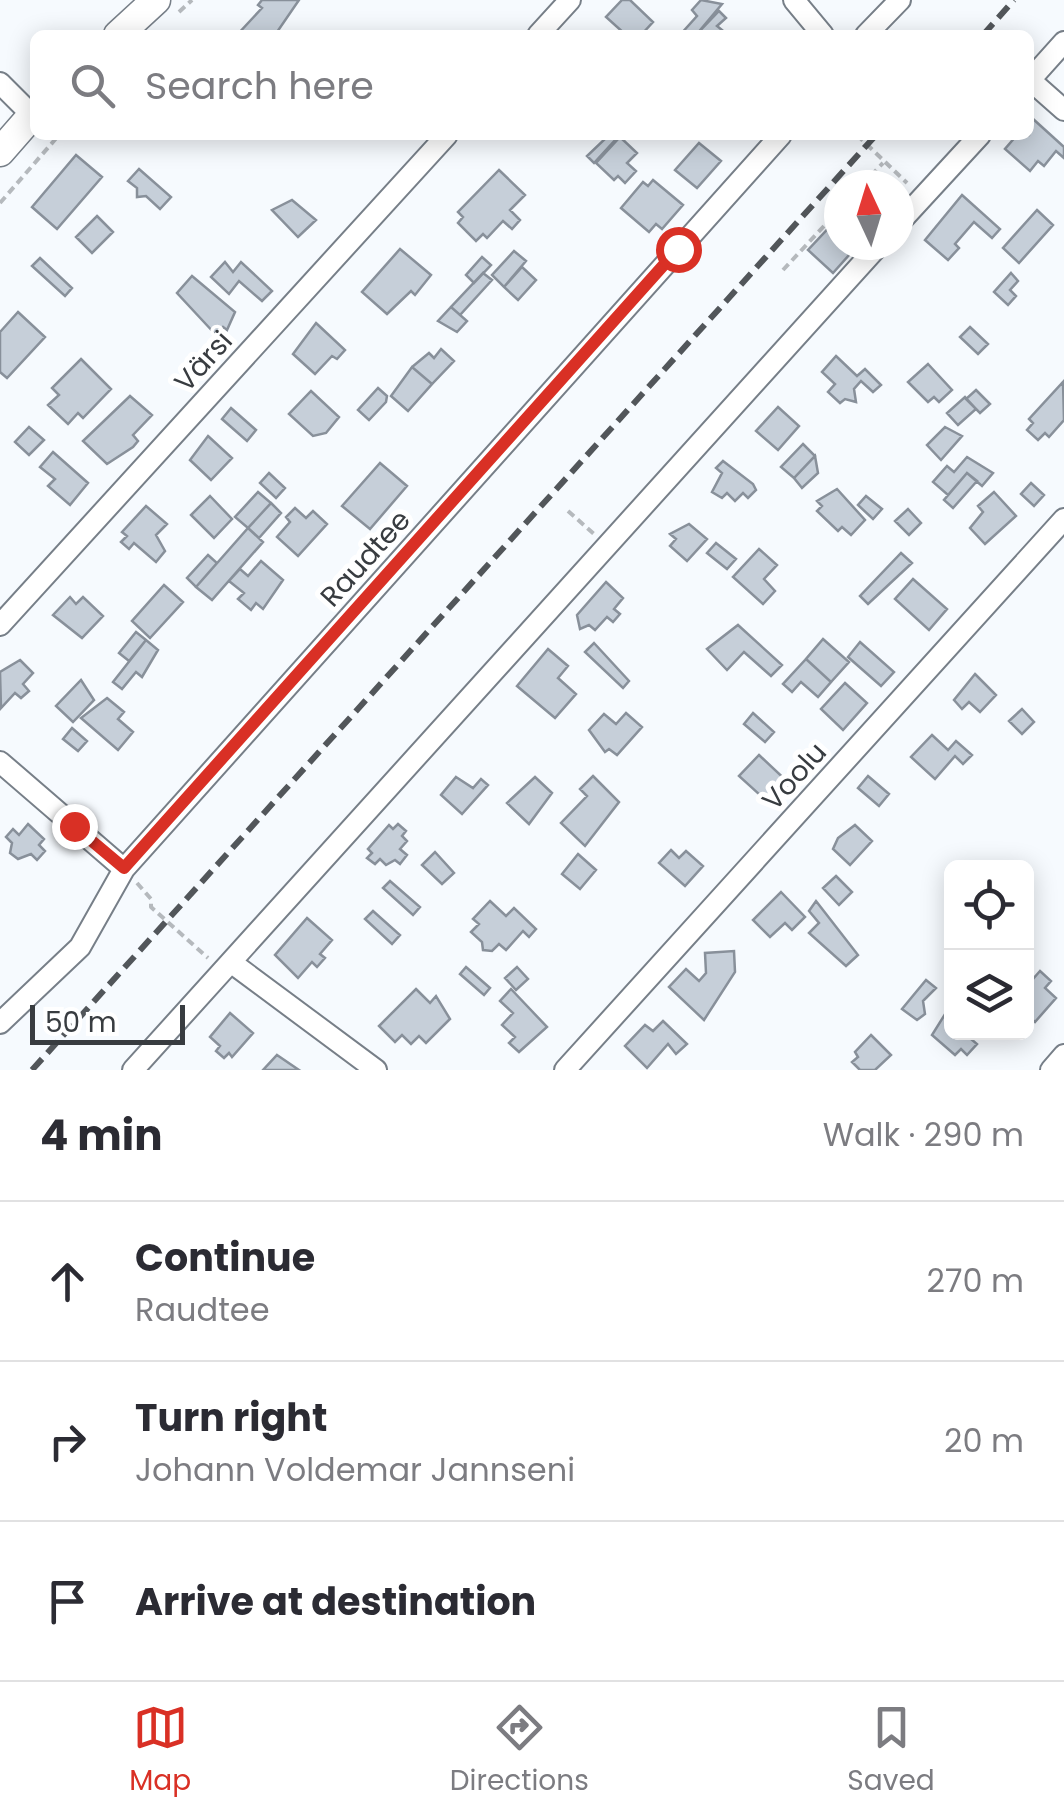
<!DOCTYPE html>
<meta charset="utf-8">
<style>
:root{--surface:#fff;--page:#f2f2f3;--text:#2b2b33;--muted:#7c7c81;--line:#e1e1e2;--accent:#d93025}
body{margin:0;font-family:Poppins,sans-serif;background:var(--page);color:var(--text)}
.controls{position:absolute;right:30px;bottom:30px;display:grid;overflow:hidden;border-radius:15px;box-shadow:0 5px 25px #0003}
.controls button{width:90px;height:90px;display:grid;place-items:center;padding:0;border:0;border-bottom:2px solid var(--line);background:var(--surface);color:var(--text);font:50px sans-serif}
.compass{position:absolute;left:824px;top:170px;width:90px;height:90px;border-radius:50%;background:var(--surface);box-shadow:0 5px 25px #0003;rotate:356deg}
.scale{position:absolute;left:30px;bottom:25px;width:155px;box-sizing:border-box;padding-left:10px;border:5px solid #383c40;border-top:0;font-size:28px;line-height:35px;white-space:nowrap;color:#383c40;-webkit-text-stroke:8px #fff;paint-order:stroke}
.stop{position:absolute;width:30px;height:30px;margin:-22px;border:8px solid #d93025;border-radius:50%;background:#fff}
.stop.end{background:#d93025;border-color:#fff;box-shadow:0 2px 10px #0008}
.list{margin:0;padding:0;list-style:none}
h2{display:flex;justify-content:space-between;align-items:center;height:130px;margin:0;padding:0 40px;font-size:42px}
h2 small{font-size:32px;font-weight:400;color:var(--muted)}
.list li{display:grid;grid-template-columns:65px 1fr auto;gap:30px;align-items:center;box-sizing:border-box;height:160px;padding:0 40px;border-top:2px solid var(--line)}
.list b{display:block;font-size:38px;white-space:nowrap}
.list p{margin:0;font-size:32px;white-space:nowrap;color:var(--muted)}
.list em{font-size:32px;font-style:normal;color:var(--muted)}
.icon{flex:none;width:55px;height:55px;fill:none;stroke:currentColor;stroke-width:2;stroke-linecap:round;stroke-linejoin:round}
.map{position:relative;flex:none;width:1064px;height:1070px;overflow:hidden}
.search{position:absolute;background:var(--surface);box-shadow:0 5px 25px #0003;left:30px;right:30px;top:30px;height:110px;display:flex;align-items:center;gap:25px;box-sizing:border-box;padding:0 35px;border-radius:15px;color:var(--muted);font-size:38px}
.sheet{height:610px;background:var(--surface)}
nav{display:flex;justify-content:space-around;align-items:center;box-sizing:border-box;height:140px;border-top:2px solid var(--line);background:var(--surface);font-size:28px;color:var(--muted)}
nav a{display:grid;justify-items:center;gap:5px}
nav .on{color:var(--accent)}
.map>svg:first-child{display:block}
.building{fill:#c6cfd9;stroke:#88909a;stroke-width:2.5}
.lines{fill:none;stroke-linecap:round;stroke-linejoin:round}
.minor-casing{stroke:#777f88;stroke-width:24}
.secondary-casing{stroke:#777f88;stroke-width:31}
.path{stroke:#b5b9bd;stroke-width:4;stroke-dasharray:8 5;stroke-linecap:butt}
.minor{stroke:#fff;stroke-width:20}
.secondary{stroke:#fff;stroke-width:28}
.rail{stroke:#52565a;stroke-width:6;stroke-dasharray:15 8;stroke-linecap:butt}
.route{stroke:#d93025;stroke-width:12}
.labels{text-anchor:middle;stroke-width:10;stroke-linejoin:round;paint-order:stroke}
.street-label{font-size:28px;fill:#383c40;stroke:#fff}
</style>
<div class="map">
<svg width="1064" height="1070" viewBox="0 0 1064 1070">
<rect width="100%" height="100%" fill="#f6fafe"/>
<path class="building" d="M262,0H299L275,35H237L262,8L258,5Z
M622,0H630L653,22L641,35H626L606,17Z
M701,0L722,4L696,35H680L697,16L692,10Z
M719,11L726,18L717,26L722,30L716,35H696Z
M1032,118L1064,147V158L1056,151L1044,166L1038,161L1030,171L1005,149L1017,135H1029Z
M609,135L616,139L594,163L587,156Z
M620,137L637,153L627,163L636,171L625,183L618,176L614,180L596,163Z
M699,143L721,161L697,188L675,170Z
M76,155L102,177L57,229L32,207Z
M139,169L171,197L160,209L146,196L137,197V188L128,181Z
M499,170L525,195L510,210L520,220L512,229L503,221L487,238L483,234L476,241L458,223L463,217L458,212Z
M653,180L683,205L662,229L656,224L649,232L621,208L643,182L648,186Z
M962,195L1000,229L992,238L974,222L955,244L959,248L948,260L925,240Z
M292,200L316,220L298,237L272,210Z
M1037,210L1053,225L1019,263L1003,248Z
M97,216L113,232L92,253L76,237Z
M839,217V245H858L833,273L808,250Z
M400,249L431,275L415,295L411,291L387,314L362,292Z
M514,251L526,261L504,287L492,275Z
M482,257L491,265L474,283L466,275Z
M40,258L72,288L65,296L32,266Z
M225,262L233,272L241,262L272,291L262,301L239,281L229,294L211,277Z
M522,267L536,280L518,300L504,287Z
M483,273L492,280L460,315L451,307Z
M1011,273L1018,281L1010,290L1016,296L1008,305L994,292Z
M192,276L235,312L227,330L223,327L216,335L177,293Z
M451,307L467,321L457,332L438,321Z
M18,312L45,337L7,378L0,372V332Z
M316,323L345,350L337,359L332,356L315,374L293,354Z
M970,327L988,344L978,354L960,337Z
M441,349L454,361L432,384L412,367L429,353L434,358Z
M836,356L857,376L865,369L881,385L873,392L861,381L854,389L856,402L845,399L840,403L828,392L835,384L822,372Z
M81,359L111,389L83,418L78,413L68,424L48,405L59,395L52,388Z
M928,364L952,390L939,402L934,397L928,402L908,382Z
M412,367L432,384L408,411L391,396Z
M1063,382L1064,420L1049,437L1045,433L1038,440L1027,430L1033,423L1029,419Z
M378,388L387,396L386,402L369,420L358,410Z
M976,390L990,404L980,413L966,399Z
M311,391L339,417L326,433L313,436L289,414Z
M130,396L152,415L133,435L138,441L133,447L107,464L83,441Z
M965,397L976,409L958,425L947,413Z
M778,407L799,426L778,450L756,431Z
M231,408L256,430L247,441L222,419Z
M29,427L44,440L29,455L15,442Z
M945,427L962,436L941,460L927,445Z
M208,436L232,458L211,480L190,460Z
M803,444L815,456L794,478L781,467Z
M53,452L88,483L70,505L48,486L55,479L40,467Z
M815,456L818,473L802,488L794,478Z
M967,457L993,473L982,486L967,473L948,495L933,482L947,466L954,472Z
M723,461L753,484L756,490L748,498L743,493L735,501L727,493L722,498L712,492L722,473L716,468Z
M380,463L407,486L370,529L342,506Z
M269,473L285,488L276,498L260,483Z
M967,473L977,481L953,508L944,500Z
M1031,483L1044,495L1034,506L1021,494Z
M837,489L865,520L851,535L842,527L838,531L817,511L822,506L817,501Z
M258,492L271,503L248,528L235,517Z
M994,492L1016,516L985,544L970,528L983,512L978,506Z
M210,496L232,519L214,538L191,515Z
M866,496L882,509L873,519L858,505Z
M271,503L281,513L259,538L248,528Z
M146,506L167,524L156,535L165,551L156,562L134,543L129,549L121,542L127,536L122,532Z
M295,508L306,518L313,511L327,524L298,556L277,537L290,522L286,517Z
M908,509L921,523L909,535L895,521Z
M689,524L707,539L687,561L670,546L676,539L670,534Z
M248,528L263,542L212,600L196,587Z
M716,543L736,559L727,569L707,553Z
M759,549L777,565L764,579L775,591L763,604L733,577Z
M901,553L912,563L868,604L860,596Z
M208,555L217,563L196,587L187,578Z
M261,561L283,580L263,609L256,603L251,610L238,599L244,593L229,581L240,569L248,576Z
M913,579L947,609L929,630L895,599Z
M606,582L623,598L614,609L620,614L613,622L607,617L595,630L589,625L580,629L577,615Z
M164,585L183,602L150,638L132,621Z
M70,597L76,604L83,597L103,616L82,638L53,615Z
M738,625L782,665L771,676L744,652L727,670L707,649Z
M136,632L146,640L129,661L119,653Z
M823,639L849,662L831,682L806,659Z
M146,640L158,650L142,677L136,672L122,689L113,682Z
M860,642L894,672L881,686L848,657Z
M594,643L629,681L623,688L585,652Z
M548,649L568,666L558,678L576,694L555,718L517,686Z
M806,659L831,682L818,697L801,682L792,692L783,684Z
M20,660L33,673L23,684L29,691L21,698L15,693L1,708L0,672Z
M975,674L996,695L980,712L969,702L962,709L954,700Z
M81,680L94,700L73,722L56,706Z
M845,683L867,703L843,730L821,709Z
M107,698L124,712L118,719L133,732L118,750L81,718Z
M1022,709L1034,722L1022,734L1009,721Z
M626,713L642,727L617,755L609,749L605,752L589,730L604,714L616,724Z
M753,713L774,732L765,742L744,724Z
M72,728L87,741L78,751L63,739Z
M932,735L948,750L956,741L972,755L963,764L955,756L935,779L911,757Z
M759,755L790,784L771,805L739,776Z
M593,776L619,802L585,846L561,823L587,796L580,789Z
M868,776L889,794L879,806L858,788Z
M456,777L473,788L481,779L488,785L462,814L441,795Z
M535,777L552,793L529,824L507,803Z
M28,824L44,839L39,845L45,851L37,860L31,854L18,859L10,853L12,843L6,837L13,829L19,835Z
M398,824L406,831L402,836L407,841L400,849L407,855L400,864L395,860L386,865L380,859L375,864L367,858L372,853L368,849L389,825L393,829Z
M855,825L872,841L850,865L833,849L838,838Z
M671,850L679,858L686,851L703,866L685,886L659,863Z
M435,852L454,873L442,884L422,865Z
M578,854L596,870L580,889L562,874Z
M836,876L852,892L839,905L823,888Z
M390,881L420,907L413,915L383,888Z
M781,892L805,917L792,930L785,923L770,937L753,920Z
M490,901L506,916L514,908L536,929L529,937L523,931L506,950L499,944L492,951L483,950L482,942L471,932L479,924L473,919Z
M816,901L858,955L846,966L809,933L819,923L809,911Z
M373,911L400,935L392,944L365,919Z
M307,918L332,940L320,954L325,958L317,967L312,962L298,978L275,955Z
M734,951L735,972L704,1020L669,987L686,969L699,981L706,973L705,953Z
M466,967L490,988L484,995L460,974Z
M517,967L528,979L516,990L505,978Z
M1040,971L1051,981L1045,988L1056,998L1035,1022L1026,1014V987Z
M926,980L936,988L923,1001L925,1014L917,1020L902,1009Z
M416,989L430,1003L436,996L450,1019L426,1043L419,1036L411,1044L402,1035L395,1042L379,1026Z
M511,989L547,1027L519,1052L509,1043L515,1037L502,1025L513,1013L500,1001Z
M952,1003V1032H976L971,1039L977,1044L967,1055L961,1049L955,1055L932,1035Z
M230,1013L253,1033L232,1057L229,1053L224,1058L216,1051L220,1046L210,1037Z
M663,1021L687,1044L676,1054L668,1044L647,1068L625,1046L645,1025L653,1031Z
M871,1035L891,1055L875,1070H860L852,1062L858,1057L855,1052Z
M277,1055L299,1070H263Z"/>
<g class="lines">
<g class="minor-casing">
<path id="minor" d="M794,0L823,35
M538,35L570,0
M866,35L900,0
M1030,80L1064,110
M1029,81L1064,42
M0,83L32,115
M899,223L980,135
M0,625L447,135
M0,762L124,869
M232,963L376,1070
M0,1023L80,947L124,869L781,135
M133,1070L879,245
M565,1070L1064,519
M1051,1070L1064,1055"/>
</g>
<g class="secondary-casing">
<path id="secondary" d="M118,35L156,0
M0,152L35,112"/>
</g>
<path class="path" d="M179,12L192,0
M857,135L907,183
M862,185L883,163
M0,203L59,135
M783,270L839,210
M568,511L594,534
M137,883L151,899V907L208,958"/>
<use href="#minor" class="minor"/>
<use href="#secondary" class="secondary"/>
<path class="rail" d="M983,35L1014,0
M32,1070L876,135"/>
</g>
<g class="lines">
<path class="route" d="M74,826L124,868L678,249"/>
</g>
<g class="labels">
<g class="street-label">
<text transform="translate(203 361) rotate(-48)" y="10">Värsi</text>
<text transform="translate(365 558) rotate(-48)" y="10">Raudtee</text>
<text transform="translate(794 776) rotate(-48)" y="10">Voolu</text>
</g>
</g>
</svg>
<div class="controls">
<button><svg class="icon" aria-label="locate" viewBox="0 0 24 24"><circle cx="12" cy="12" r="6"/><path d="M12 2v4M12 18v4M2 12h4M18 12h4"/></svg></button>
<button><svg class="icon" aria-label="layers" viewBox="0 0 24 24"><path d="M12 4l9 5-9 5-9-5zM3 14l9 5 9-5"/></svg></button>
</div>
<svg class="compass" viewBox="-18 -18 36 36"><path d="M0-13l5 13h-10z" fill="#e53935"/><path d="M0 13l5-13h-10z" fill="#7c7c81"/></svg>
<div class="scale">50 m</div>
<div class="stop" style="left:678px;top:249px"></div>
<div class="stop end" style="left:74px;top:826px"></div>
<div class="search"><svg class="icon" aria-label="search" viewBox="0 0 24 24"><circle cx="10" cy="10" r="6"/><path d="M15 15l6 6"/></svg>Search here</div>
</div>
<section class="sheet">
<h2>4 min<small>Walk · 290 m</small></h2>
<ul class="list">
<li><svg class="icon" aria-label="ahead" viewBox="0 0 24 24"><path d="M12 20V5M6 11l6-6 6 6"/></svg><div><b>Continue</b><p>Raudtee</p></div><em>270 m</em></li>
<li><svg class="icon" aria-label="right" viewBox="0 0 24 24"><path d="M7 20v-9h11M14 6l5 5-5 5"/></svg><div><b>Turn right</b><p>Johann Voldemar Jannseni</p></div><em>20 m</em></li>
<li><svg class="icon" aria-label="arrive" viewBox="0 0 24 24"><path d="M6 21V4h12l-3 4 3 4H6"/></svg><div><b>Arrive at destination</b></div></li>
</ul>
</section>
<nav>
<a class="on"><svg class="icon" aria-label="map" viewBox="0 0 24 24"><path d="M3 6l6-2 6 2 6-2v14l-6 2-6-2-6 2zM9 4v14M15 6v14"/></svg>Map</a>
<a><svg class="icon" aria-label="directions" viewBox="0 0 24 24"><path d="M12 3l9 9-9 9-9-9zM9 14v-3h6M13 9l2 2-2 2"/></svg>Directions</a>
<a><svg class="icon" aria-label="saved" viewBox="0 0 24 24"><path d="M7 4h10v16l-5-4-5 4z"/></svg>Saved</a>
</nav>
